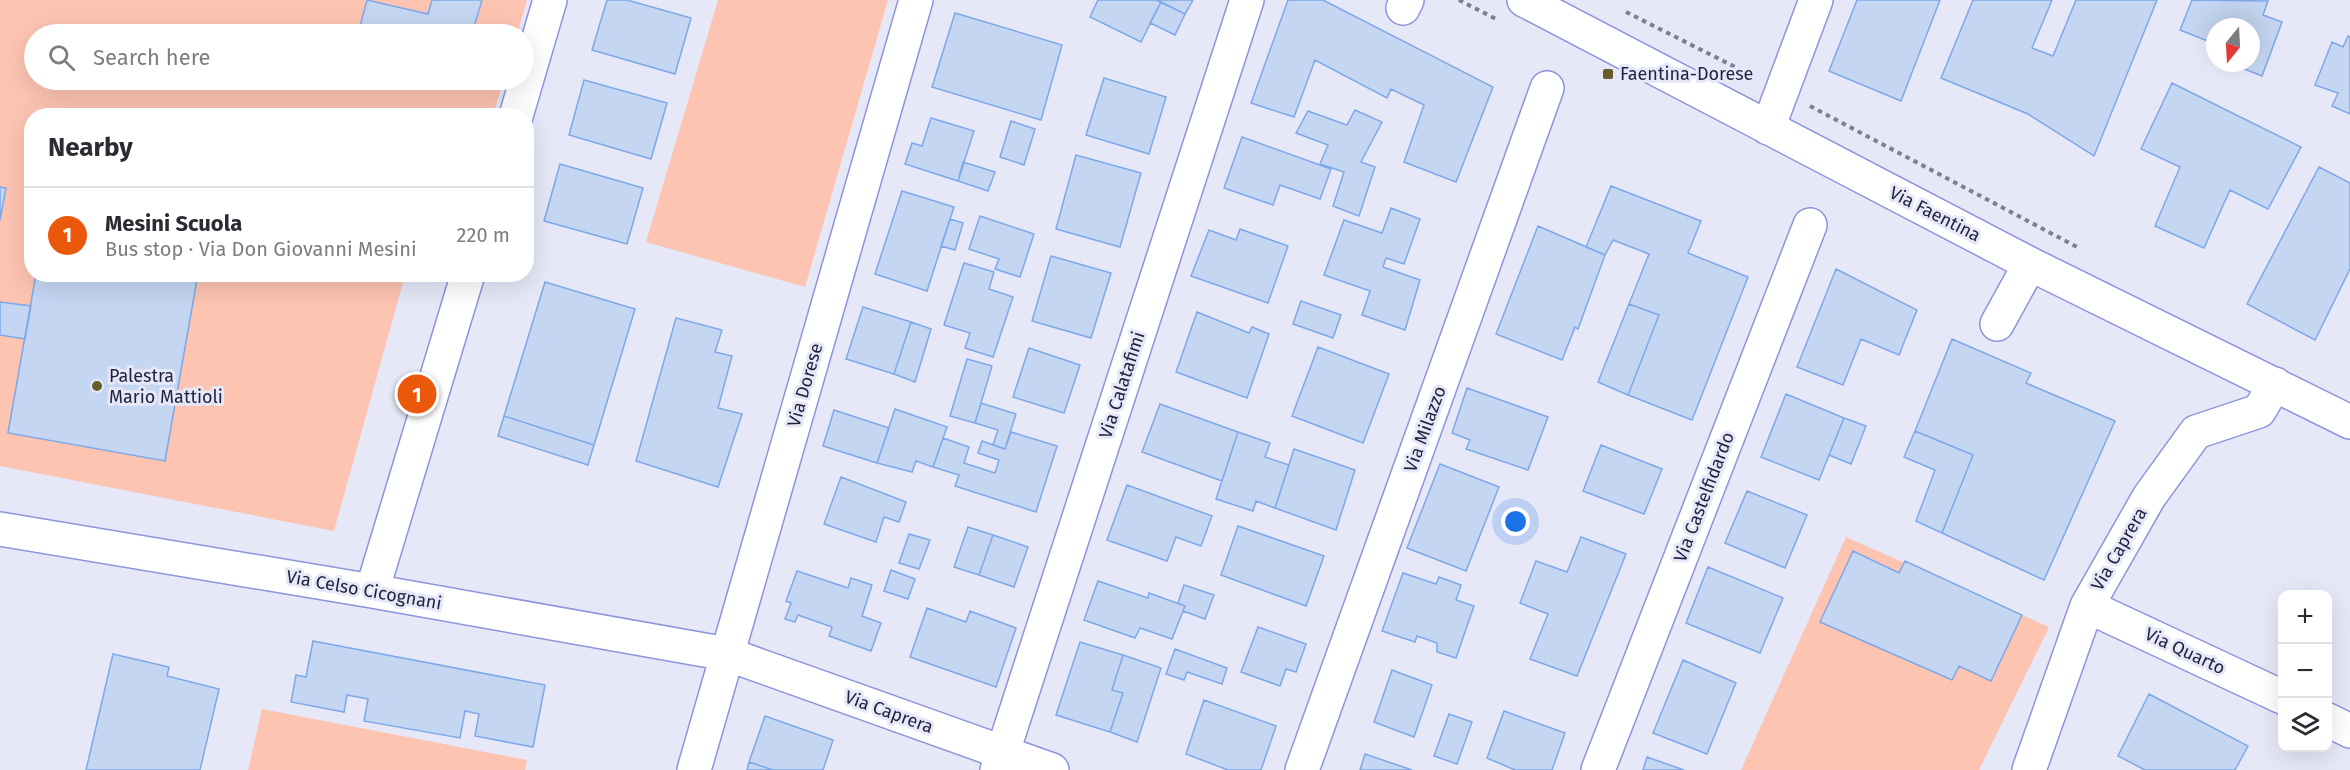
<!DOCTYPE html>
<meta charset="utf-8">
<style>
:root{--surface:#fff;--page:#f7f7f7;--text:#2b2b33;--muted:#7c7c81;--line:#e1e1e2;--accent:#ea580c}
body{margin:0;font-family:"Fira Sans",sans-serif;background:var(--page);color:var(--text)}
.controls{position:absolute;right:18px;bottom:18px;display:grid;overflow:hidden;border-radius:12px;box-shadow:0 6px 24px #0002}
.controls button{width:54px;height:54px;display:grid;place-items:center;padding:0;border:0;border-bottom:2px solid var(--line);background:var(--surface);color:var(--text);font:30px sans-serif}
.compass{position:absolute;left:2206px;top:18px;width:54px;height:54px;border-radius:50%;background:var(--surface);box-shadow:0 6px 24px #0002;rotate:198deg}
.you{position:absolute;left:1516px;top:522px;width:21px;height:21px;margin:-15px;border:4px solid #fff;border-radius:50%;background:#1a73e8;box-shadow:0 0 0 9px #1a73e833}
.badge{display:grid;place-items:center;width:39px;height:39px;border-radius:50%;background:var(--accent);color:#fff;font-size:20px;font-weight:700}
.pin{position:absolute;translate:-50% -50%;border:3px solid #fff;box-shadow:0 2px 6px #0006}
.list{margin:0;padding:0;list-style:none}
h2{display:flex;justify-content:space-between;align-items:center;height:78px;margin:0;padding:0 24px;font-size:26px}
h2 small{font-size:20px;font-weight:400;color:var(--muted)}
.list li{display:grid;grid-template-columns:39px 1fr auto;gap:18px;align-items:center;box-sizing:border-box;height:96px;padding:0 24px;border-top:2px solid var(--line)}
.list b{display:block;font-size:22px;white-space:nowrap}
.list p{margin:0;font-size:20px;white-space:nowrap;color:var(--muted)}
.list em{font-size:20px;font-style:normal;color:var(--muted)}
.icon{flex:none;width:33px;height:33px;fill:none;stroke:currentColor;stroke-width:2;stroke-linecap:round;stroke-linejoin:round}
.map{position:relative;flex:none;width:2350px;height:770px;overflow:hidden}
.search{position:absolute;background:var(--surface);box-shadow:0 6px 24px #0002;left:24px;top:24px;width:510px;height:66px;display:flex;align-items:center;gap:15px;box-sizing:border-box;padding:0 21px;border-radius:33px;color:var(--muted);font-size:22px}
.panel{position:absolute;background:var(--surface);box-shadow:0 6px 24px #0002;left:24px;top:108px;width:510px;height:174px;border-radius:24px}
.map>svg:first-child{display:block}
.green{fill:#fdc4b2}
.building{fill:#c4d6f2;stroke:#7da8e9;stroke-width:1.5}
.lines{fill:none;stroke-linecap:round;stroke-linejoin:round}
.minor-casing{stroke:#8c94dc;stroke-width:36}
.path{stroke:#7b7e94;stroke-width:4;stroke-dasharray:4.5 4.5;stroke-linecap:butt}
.minor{stroke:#fff;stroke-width:33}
.poi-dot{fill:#675d2a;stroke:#e6e8f8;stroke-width:2}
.labels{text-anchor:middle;stroke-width:6;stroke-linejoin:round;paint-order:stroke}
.poi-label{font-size:18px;fill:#1f223e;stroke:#e6e8f8;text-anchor:start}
.street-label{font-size:18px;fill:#1f223e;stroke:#e6e8f8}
</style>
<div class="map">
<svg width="2350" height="770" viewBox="0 0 2350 770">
<rect width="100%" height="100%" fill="#e6e8f8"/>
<path class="green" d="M0,0H527L517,34H34V80H504L493,115L32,116V274L405,275L334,531L0,466Z
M718,0H888L805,287L646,242Z
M1846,537L2049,627L1979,770H1741Z
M262,709L527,760L525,770H248Z"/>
<path class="building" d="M367,0L428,14L432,0H482L472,34H358Z
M607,0H627L691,18L675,74L592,50Z
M1098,0H1156L1161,2L1141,42L1090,17Z
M1156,0H1193L1185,14Z
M1288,0H1323L1493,87L1456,182L1404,162L1424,105L1391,89L1387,98L1315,60L1294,117L1251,103Z
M1857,0H1940L1901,101L1829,71Z
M1973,0H2052L2032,48L2053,56L2076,0H2157L2094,156L2028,114L1941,78Z
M2192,0L2268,1L2263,15L2282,22L2262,76L2232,64L2251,63V27H2215V44L2180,30Z
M1161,2L1185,14L1175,35L1150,23Z
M955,13L1062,45L1041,120L932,87Z
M2348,36L2350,37V114L2332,106L2338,93L2315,85L2332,42L2343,47Z
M1104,78L1166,97L1149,154L1086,135Z
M584,80L667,103L651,159L569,135Z
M2172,83L2301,147L2268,209L2230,190L2204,248L2155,226L2180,167L2141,149Z
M1355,110L1382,122L1361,162L1375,167L1359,216L1333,206L1344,172L1320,164L1328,145L1296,133L1308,111L1347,125Z
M931,118L974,131L958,181L905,164L912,143L922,146Z
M1011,121L1035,129L1024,165L1000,157Z
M1242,137L1331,169L1320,199L1280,185L1273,205L1224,188Z
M1076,155L1141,173L1120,247L1056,229Z
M963,162L995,172L988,191L958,181Z
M560,164L643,188L627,244L544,221Z
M2319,167L2350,183V269L2315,340L2247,304Z
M1611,186L1701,221L1688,253L1748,277L1692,420L1628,395L1659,315L1629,304L1649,254L1613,240L1605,255L1586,247Z
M0,187L6,188L0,220Z
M902,191L954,207L927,291L875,274Z
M1391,208L1420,219L1404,264L1386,258L1383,267L1420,280L1405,330L1362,315L1370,291L1324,275L1344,220L1382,233Z
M980,216L1034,234L1020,277L995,269L999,259L969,249Z
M950,219L963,223L955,250L941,246Z
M1538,226L1605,255L1578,329L1575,327L1562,360L1496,334Z
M1240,229L1288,246L1268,303L1191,276L1209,230L1236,240Z
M1051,256L1111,273L1091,338L1032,321Z
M964,263L994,272L989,289L1013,297L993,357L965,348L970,333L944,325Z
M1836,269L1917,310L1899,355L1861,339L1843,385L1797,367Z
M36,274H198L165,461L8,433Z
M545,282L635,309L594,445L504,416Z
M1301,301L1341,315L1333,338L1293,324Z
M0,302L31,306L25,339L0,335Z
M1629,304L1659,315L1628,395L1598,382Z
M863,307L911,322L894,374L846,359Z
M1197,312L1249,333L1252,327L1269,334L1247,398L1176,372Z
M676,318L722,330L715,352L732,356L718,408L742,414L718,487L636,461Z
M911,322L931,329L915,382L894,374Z
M1952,339L2031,373L2026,383L2115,421L2044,580L1942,533L1973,455L1915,431Z
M1318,347L1389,374L1363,443L1292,416Z
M1029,348L1080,365L1064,413L1013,397Z
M967,359L992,366L975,423L950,416Z
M1467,388L1548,417L1528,470L1466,449L1470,440L1452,433Z
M1786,394L1844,418L1819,480L1761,457Z
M981,403L1016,414L1005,449L993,445L998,430L975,423Z
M1160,404L1238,432L1222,481L1142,452Z
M895,409L947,427L933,467L916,461L912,472L877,463Z
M834,410L889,428L877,463L823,446Z
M504,416L594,445L588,465L498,436Z
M1844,418L1866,426L1851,464L1829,455Z
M1915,431L1973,455L1942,533L1916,521L1935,470L1904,457Z
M1011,432L1057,446L1036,512L955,486L959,475L933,467L943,438L969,447L964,463L995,473L999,460L978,453L982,441L1005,449Z
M1238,432L1270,443L1265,457L1289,465L1275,508L1256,501L1253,511L1216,499Z
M1601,445L1662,469L1644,514L1583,491Z
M1294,449L1355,470L1336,530L1275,508Z
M1440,464L1499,487L1466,571L1407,548Z
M841,477L906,502L899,522L884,517L876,542L824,524Z
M1127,485L1212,516L1201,546L1176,537L1167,561L1107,540Z
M1747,491L1807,515L1785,568L1725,543Z
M1238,526L1324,556L1306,606L1221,575Z
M968,527L993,535L979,575L954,567Z
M909,534L930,540L919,569L899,563Z
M993,535L1028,547L1014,587L979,575Z
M1581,537L1626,554L1577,676L1530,659L1548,614L1520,603L1536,561L1567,572Z
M1853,551L1899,573L1905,561L2022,615L1991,681L1959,666L1952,680L1820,622Z
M1708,567L1783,598L1760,653L1686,623Z
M891,570L915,579L908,599L884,591Z
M797,571L848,588L851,578L872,585L862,616L881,623L871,651L829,636L832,627L798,615L795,622L785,619L791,603L786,601Z
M1403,573L1436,584L1439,577L1461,585L1456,600L1474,606L1456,658L1437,652V643L1417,636L1415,642L1382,631Z
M1098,581L1148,598L1149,593L1185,606L1172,639L1140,628L1135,638L1084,620Z
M1184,585L1214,595L1205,619L1183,611L1185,606L1178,603Z
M927,608L966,622L970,611L1016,628L996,687L910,657Z
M1258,627L1306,644L1296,672L1286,669L1280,686L1241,672Z
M313,641L545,685L533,747L475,736L479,714L465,711L460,738L364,721L368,699L347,695L344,712L291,702L296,675L306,677Z
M1080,642L1123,655L1112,690L1123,693L1110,732L1056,715Z
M1175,649L1227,668L1222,684L1187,672L1184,680L1166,674Z
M113,654L169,667L167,676L219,689L200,770H86Z
M1123,655L1161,668L1137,742L1110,732L1123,693L1112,690Z
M1683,660L1736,683L1707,754L1653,733Z
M1392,670L1432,685L1414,737L1374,722Z
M2149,694L2248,746L2235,770H2145L2118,756Z
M1204,700L1276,726L1261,770H1228L1186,754Z
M1504,711L1565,733L1552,770H1515L1487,758Z
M1449,714L1472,722L1457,764L1434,756Z
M765,716L833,740L823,770H773L749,762Z
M1365,754L1412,770H1360Z
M1647,757L1684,770H1643Z
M749,762L773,770H747Z"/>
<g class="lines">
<g class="minor-casing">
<path id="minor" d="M1524,0L2030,264L2350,422
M1403,8L1407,0
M516,116L550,0
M1768,128L1816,0
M1997,324L2030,264
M0,529L372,591L727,654L1052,770
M372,591L468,274
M2087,606L2282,697
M2328,720L2350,731
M694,770L916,0
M997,770L1247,0
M1302,770L1547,88
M1598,770L1810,225
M2029,770L2087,606L2149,497L2196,432L2259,411L2275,384"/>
</g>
<path class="path" d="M1459,0L1496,19
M1626,12L1753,76
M1810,106L2079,248"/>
<use href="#minor" class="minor"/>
</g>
<g class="poi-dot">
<rect x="1602" y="68" width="12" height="12" rx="3"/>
<circle cx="97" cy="386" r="6"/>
</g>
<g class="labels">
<g class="poi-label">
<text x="1620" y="80">Faentina-Dorese</text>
<text x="109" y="382">Palestra<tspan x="109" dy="21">Mario Mattioli</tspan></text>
</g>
<g class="street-label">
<text transform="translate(1935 214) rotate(27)" y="6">Via Faentina</text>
<text transform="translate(805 385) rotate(-74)" y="6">Via Dorese</text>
<text transform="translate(1122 385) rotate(-72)" y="6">Via Calatafimi</text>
<text transform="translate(1425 429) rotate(-70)" y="6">Via Milazzo</text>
<text transform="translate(1704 497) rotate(-69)" y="6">Via Castelfidardo</text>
<text transform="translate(2119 549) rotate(-60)" y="6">Via Caprera</text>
<text transform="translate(364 590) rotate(10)" y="6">Via Celso Cicognani</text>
<text transform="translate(2185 651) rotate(25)" y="6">Via Quarto</text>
<text transform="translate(889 712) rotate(20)" y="6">Via Caprera</text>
</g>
</g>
</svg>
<div class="controls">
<button>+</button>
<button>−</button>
<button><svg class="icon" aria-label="layers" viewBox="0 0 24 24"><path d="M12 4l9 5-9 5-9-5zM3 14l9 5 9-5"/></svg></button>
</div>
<svg class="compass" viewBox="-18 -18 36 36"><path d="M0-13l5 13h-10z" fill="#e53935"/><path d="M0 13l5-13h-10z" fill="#7c7c81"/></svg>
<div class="you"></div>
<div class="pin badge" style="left:417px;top:394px">1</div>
<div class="search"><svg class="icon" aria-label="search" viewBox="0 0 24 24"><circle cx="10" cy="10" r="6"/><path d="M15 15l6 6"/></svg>Search here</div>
<section class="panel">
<h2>Nearby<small></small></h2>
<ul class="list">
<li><span class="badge">1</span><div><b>Mesini Scuola</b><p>Bus stop · Via Don Giovanni Mesini</p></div><em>220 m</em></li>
</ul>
</section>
</div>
